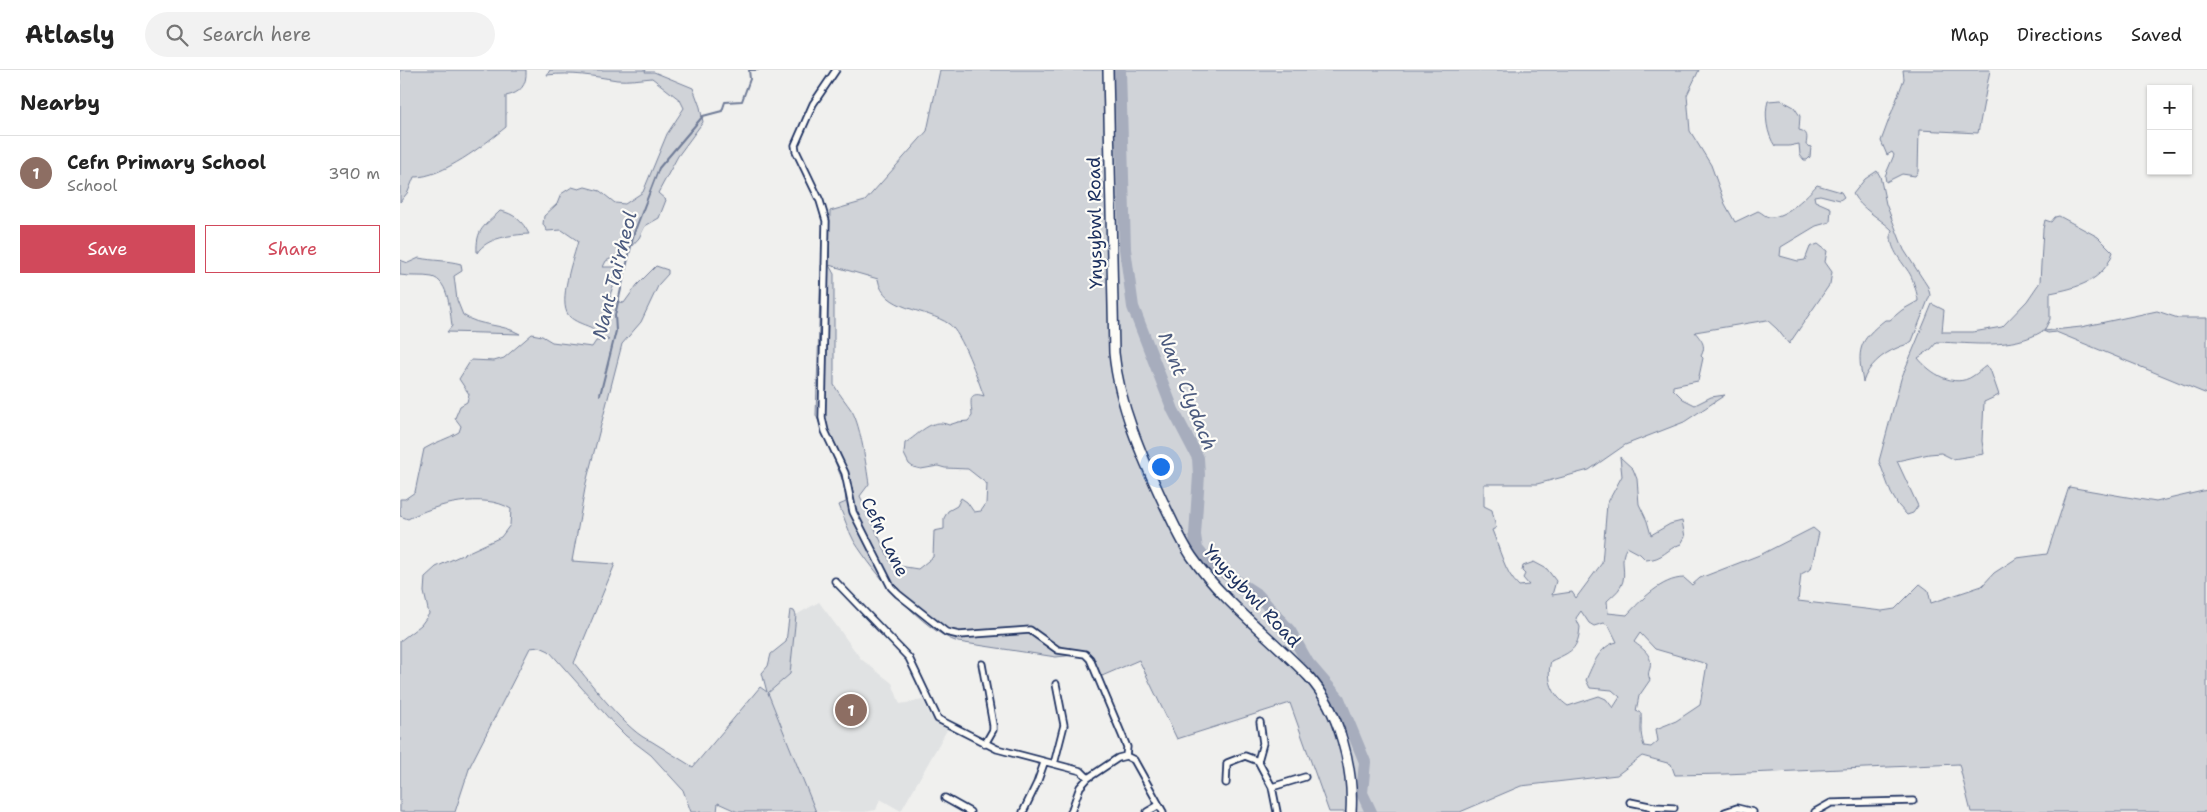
<!DOCTYPE html>
<meta charset="utf-8">
<style>
:root{--surface:#fff;--page:#f2f2f2;--text:#222;--muted:#767676;--line:#e0e0e0;--accent:#d1495b}
body{margin:0;font-family:"Shantell Sans",sans-serif;background:var(--page);color:var(--text)}
.controls{position:absolute;right:15px;top:15px;display:grid;overflow:hidden;border-radius:0px;box-shadow:0 1px 4px #0004}
.controls button{width:45px;height:45px;display:grid;place-items:center;padding:0;border:0;border-bottom:1px solid var(--line);background:var(--surface);color:var(--text);font:25px sans-serif}
.you{position:absolute;left:760px;top:396px;width:18px;height:18px;margin:-12px;border:4px solid #fff;border-radius:50%;background:#1a73e8;box-shadow:0 0 0 8px #1a73e833}
.badge{display:grid;place-items:center;width:32px;height:32px;border-radius:50%;background:var(--accent);color:#fff;font-size:16px;font-weight:700}
.pin{position:absolute;translate:-50% -50%;border:2px solid #fff;box-shadow:0 1px 5px #0006}
.list{margin:0;padding:0;list-style:none}
h2{display:flex;justify-content:space-between;align-items:center;height:65px;margin:0;padding:0 20px;font-size:21px}
h2 small{font-size:16px;font-weight:400;color:var(--muted)}
.list li{display:grid;grid-template-columns:32px 1fr auto;gap:15px;align-items:center;box-sizing:border-box;height:75px;padding:0 20px;border-top:1px solid var(--line)}
.list b{display:block;font-size:19px;white-space:nowrap}
.list p{margin:0;font-size:16px;white-space:nowrap;color:var(--muted)}
.list em{font-size:16px;font-style:normal;color:var(--muted)}
.actions{display:flex;gap:10px;padding:15px 20px}
.actions a{flex:1;padding:11px 0;border:1px solid var(--accent);border-radius:0px;text-align:center;font-size:18px;color:var(--accent)}
.actions .main{background:var(--accent);color:#fff}
.icon{flex:none;width:28px;height:28px;fill:none;stroke:currentColor;stroke-width:2;stroke-linecap:round;stroke-linejoin:round}
.map{position:relative;flex:none;width:1807px;height:742px;overflow:hidden}
header{display:flex;align-items:center;gap:30px;box-sizing:border-box;height:70px;padding:0 25px;background:var(--surface);border-bottom:1px solid var(--line)}
header strong{font-size:24px}
nav{display:flex;gap:28px;margin-inline-start:auto;font-size:18px}
.search{width:350px;height:45px;background:var(--page);display:flex;align-items:center;gap:12px;box-sizing:border-box;padding:0 18px;border-radius:28px;color:var(--muted);font-size:19px}
main{display:flex}
aside{flex:1;background:var(--surface)}
.map>svg:first-child{display:block}
.built{fill:#e0e2e3}
.green{fill:#d0d3d8;stroke:#76819b;fill-rule:evenodd}
.lines{fill:none;stroke-linecap:round;stroke-linejoin:round}
.stream{stroke:#6f7b97;stroke-width:2}
.river{stroke:#a7adbd;stroke-width:12}
.street-casing{stroke:#1b2f5e;stroke-width:9}
.secondary-casing{stroke:#1b2f5e;stroke-width:12}
.street{stroke:#fdfcf7;stroke-width:5.5}
.secondary{stroke:#fdfcf7;stroke-width:9}
.labels{text-anchor:middle;stroke-width:4.5;stroke-linejoin:round;paint-order:stroke}
.street-label{font-size:18px;fill:#1b2f5e;stroke:#fdfcf7}
.water-label{font-size:19px;font-style:italic;fill:#4c5b7f;stroke:#fdfcf7}
</style>
<header>
<strong>Atlasly</strong>
<div class="search"><svg class="icon" aria-label="search" viewBox="0 0 24 24"><circle cx="10" cy="10" r="6"/><path d="M15 15l6 6"/></svg>Search here</div>
<nav><a>Map</a><a>Directions</a><a>Saved</a></nav>
</header>
<main>
<aside>
<h2>Nearby<small></small></h2>
<ul class="list">
<li><span class="badge" style="background:#8d6e63">1</span><div><b>Cefn Primary School</b><p>School</p></div><em>390 m</em></li>
</ul>
<div class="actions"><a class="main">Save</a><a>Share</a></div>
</aside>
<div class="map">
<svg width="1807" height="742" viewBox="0 0 1807 742">
<rect width="100%" height="100%" fill="#f0f0ee"/>
<filter id="ink" filterUnits="userSpaceOnUse"><feTurbulence type="fractalNoise" baseFrequency=".02" numOctaves="2"/><feDisplacementMap in="SourceGraphic" scale="10" xChannelSelector="R" yChannelSelector="G"/><feConvolveMatrix kernelMatrix="1 2 1 2 8 2 1 2 1" color-interpolation-filters="sRGB"/></filter>
<g filter="url(#ink)">
<path class="built" d="M419,532L461,589L492,613L500,634L523,630L531,647L547,660L501,741L480,729L476,740L465,742H416L368,623L389,604L396,545Z"/>
<path class="green" d="M0,0H126C127,16 120,23 106,26V57C85,74 42,108 14,107L8,122L0,132Z
M150,0H246L245,2H254L293,18L300,37L303,52L278,86L258,123L266,130L259,148L245,156L239,168L228,180L206,191L203,197H217C219,207 212,216 210,226L215,231L224,233L237,215L256,196L268,200V204L259,214L241,252L222,274L186,413L172,491L215,494L174,593C190,612 229,664 251,671L293,697L360,617L367,622L362,603L368,596L371,584L386,572L390,540L394,541L396,545L390,604L368,623L416,742H338L318,733L317,742H291L283,720L251,685L226,666L213,653L149,581L140,577L130,578L70,696L55,742H0V571L21,555L29,544L24,522L25,507L36,497L101,467L110,455L111,439C84,422 35,434 8,449L0,446V429H5L15,422L24,379C35,372 48,369 59,362L61,356L55,348L60,336L67,332L69,324L59,309L71,290L94,291L104,288L132,264L142,266L152,272L192,277L196,271L209,270C203,266 197,260 190,257C183,254 175,252 169,246C157,232 174,187 178,171L162,160L147,161L143,154L144,146L157,134L161,124L172,117L179,119L185,117L200,121L215,133L225,134L243,122L267,64L284,38L280,30L252,8C241,9 228,11 217,10C192,6 173,2 147,5Z
M540,0H1299L1287,25L1290,61L1311,95L1325,134L1335,152L1358,141C1363,143 1366,148 1372,147C1387,146 1407,126 1417,115L1441,122L1444,127L1440,130L1420,125L1414,126L1415,131L1431,138L1430,152L1416,156L1381,177L1380,186L1398,191L1405,190L1410,177L1418,174L1427,181L1425,192L1432,202L1430,214L1389,274L1377,259L1367,250L1295,262C1301,270 1307,275 1301,286L1303,288L1298,311L1273,316V319L1283,329L1295,335L1311,327L1325,325L1284,352L1225,375L1189,400L1137,414H1084V436L1092,440L1096,458L1092,460C1100,479 1104,502 1119,516L1129,515L1123,508L1125,504L1122,501L1123,496L1134,492L1147,499L1156,511L1152,525L1172,522L1176,528L1202,493L1207,434L1222,406L1220,387L1233,399L1237,409L1239,434L1247,451L1251,465L1270,454L1282,451L1285,467L1281,474C1266,479 1264,489 1246,490L1240,484L1227,477C1218,489 1228,503 1221,516C1218,522 1212,526 1207,531L1208,543L1227,545C1241,530 1262,508 1284,508L1292,515L1300,508L1362,484L1413,458L1419,463L1411,499L1401,504L1398,531L1482,541L1495,539L1520,514L1528,520L1531,533L1582,516L1594,503L1617,488L1647,484L1669,417L1756,432L1807,420V742H1571L1559,694L1325,704L1275,705L1271,694L1242,686L1217,705L1121,716L1060,742H929L890,633L777,669L739,590L702,606L683,584L656,587L558,572C523,561 474,503 454,471C448,460 444,447 439,435L446,432L444,414L416,345L421,195L429,194L430,141L465,131L527,61ZM429,195L478,209C483,241 526,238 549,254C562,263 578,310 584,326C566,320 572,335 572,346L568,351L558,352L549,355C531,347 519,365 505,373L504,384L509,394L513,397L521,399L538,396L545,398L568,399L587,414L586,434L581,441L574,442L567,432L561,428L557,436L548,441L544,448V459L534,461L533,487L518,499L499,496L490,491L460,426L469,414C466,395 461,357 452,341C446,332 439,324 434,315V204ZM1181,541L1189,553L1194,556L1204,553L1209,556L1217,572C1199,576 1193,595 1186,610L1190,618L1212,620L1220,627L1213,638L1206,629L1199,626L1168,636C1152,625 1146,609 1151,591C1171,582 1178,580 1180,557L1176,548ZM1240,563L1255,579L1307,594L1300,635L1276,651L1256,659L1258,671L1251,677L1244,676C1239,660 1242,657 1241,643L1236,641L1239,626L1250,610C1248,604 1248,604 1250,598C1253,585 1243,579 1234,572Z
M1503,0H1590L1578,63L1519,60L1518,102L1515,106L1502,104L1486,112L1485,106L1494,85L1492,82L1487,85L1481,71L1504,9Z
M1381,30L1394,37L1400,46L1399,60C1409,62 1407,68 1406,75L1411,77L1410,87L1407,90H1404L1400,85L1399,74L1389,76H1375C1367,65 1364,44 1368,31Z
M1477,101L1480,106L1486,134L1504,180L1528,217L1530,225L1512,271C1508,275 1503,275 1497,278C1482,284 1468,296 1463,312C1457,280 1458,271 1485,250H1490L1502,240L1518,231C1518,226 1513,209 1510,204C1502,191 1487,177 1492,160C1480,148 1461,139 1453,124L1465,109Z
M100,141C114,143 123,152 129,164C112,165 87,167 77,183C76,158 84,157 100,141Z
M1659,146L1698,167L1713,182C1704,211 1677,218 1650,223V249L1644,261L1681,257L1757,241L1778,248H1807V324L1656,262L1648,263L1643,261C1611,280 1573,273 1537,272L1531,279L1518,288C1530,303 1554,319 1573,306C1578,303 1581,299 1586,296L1590,299L1599,325L1584,332L1582,371L1584,384L1553,389L1541,383L1529,384L1497,391L1518,436L1513,443L1507,445L1498,435L1491,423L1479,391L1501,309L1532,234L1544,240L1542,262H1573L1602,257L1627,231L1640,212L1643,159L1645,150L1651,152L1655,147Z
M19,188C33,191 47,190 61,194L62,201L54,206L57,230L63,245C80,257 101,253 120,264L47,262L52,256C50,242 49,211 32,207C22,205 10,207 0,205V190L8,193Z"/>
<g class="lines">
<path class="stream" d="M200,325L216,261L215,245L234,163L259,98L303,46L322,41L325,32L342,31L350,9L349,0H358"/>
<path class="river" d="M720,0L725,179L733,237L773,340L798,388L799,405L795,465L797,479L809,493L858,525L890,561L908,593L939,629L965,692L962,723L971,742"/>
<g class="street-casing">
<path id="street" d="M436,0L413,34L395,75L396,81L420,131L426,151L422,348L425,361L445,403L453,442L491,517L498,524L546,562L559,565L630,560L658,580L685,584L690,589L727,677L726,686
M435,511L509,588L538,649L597,679L681,701L688,708L718,688L726,686
M582,594L593,655V660L585,674
M860,652L863,673L858,691L872,717L877,742
M726,686L734,690L763,742
M654,694L664,655L656,614
M826,713L827,693L845,686L858,691
M872,717L905,707
M545,728L570,742
M1230,732L1254,737L1253,742
M1254,737L1274,738
M623,742L637,713L644,693
M671,742L680,717L688,708
M747,742L759,735
M1325,742L1337,738L1353,742
M1415,742L1431,733L1513,731"/>
</g>
<g class="secondary-casing">
<path id="secondary" d="M708,0L714,283C719,335 742,387 764,434C773,452 781,471 792,487C823,532 872,568 909,607C939,640 954,698 951,742"/>
</g>
<use href="#street" class="street"/>
<use href="#secondary" class="secondary"/>
</g>
</g>
<g class="labels">
<g class="street-label">
<text transform="translate(695 153) rotate(-91)" y="6">Ynysybwl Road</text>
<text transform="translate(485 467) rotate(64)" y="6">Cefn Lane</text>
<text transform="translate(852 526) rotate(47)" y="6">Ynysybwl Road</text>
</g>
<g class="water-label">
<text transform="translate(214 205) rotate(-76)" y="7">Nant Tai'rheol</text>
<text transform="translate(788 321) rotate(68)" y="7">Nant Clydach</text>
</g>
</g>
</svg>
<div class="controls">
<button>+</button>
<button>−</button>
</div>
<div class="you"></div>
<div class="pin badge" style="left:451px;top:640px;background:#8d6e63">1</div>
</div>
</main>
